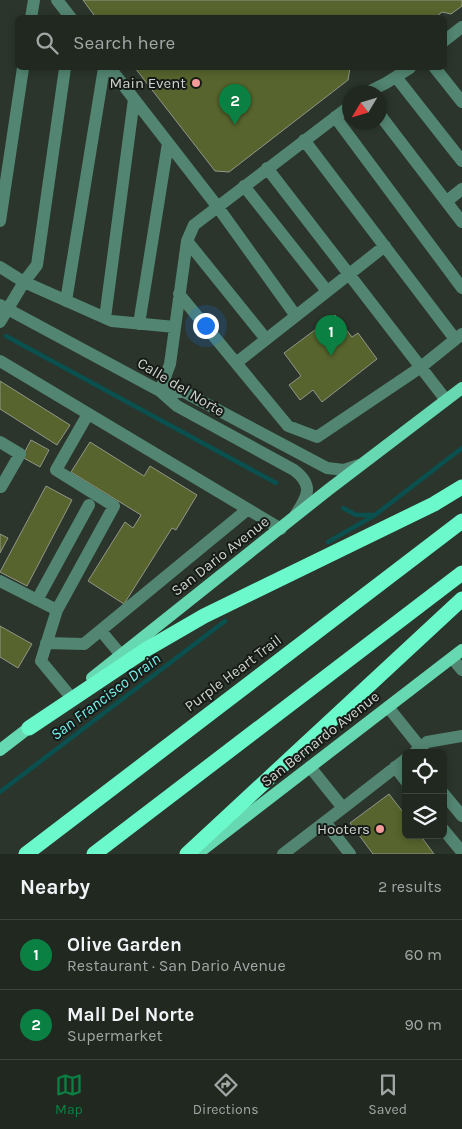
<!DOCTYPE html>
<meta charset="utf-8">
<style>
:root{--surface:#202820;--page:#2d342d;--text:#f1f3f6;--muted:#a2a6a5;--line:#3d443e;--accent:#0b8043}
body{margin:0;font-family:Karla,sans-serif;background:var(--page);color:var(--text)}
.controls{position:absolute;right:15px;bottom:15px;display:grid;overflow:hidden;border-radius:8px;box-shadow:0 2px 8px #0003}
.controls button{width:45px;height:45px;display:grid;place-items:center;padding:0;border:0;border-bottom:1px solid var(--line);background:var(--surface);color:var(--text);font:25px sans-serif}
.compass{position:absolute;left:342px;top:85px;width:45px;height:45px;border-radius:50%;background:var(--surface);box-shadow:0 2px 8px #0003;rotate:232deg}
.you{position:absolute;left:205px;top:325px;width:18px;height:18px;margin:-12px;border:4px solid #fff;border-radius:50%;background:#1a73e8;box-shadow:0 0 0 8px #1a73e833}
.badge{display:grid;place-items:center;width:32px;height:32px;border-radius:50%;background:var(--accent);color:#fff;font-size:16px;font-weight:700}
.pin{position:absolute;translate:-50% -41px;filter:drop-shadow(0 1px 2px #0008)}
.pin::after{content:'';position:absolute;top:26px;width:18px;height:15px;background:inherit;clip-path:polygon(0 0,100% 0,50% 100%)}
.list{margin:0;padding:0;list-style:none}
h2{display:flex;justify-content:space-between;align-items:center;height:65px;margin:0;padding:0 20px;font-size:21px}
h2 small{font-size:16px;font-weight:400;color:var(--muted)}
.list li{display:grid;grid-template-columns:32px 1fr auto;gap:15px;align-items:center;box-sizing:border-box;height:70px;padding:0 20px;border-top:1px solid var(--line)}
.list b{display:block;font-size:19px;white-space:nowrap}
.list p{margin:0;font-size:16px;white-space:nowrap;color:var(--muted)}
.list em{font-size:16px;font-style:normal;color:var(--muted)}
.icon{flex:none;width:28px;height:28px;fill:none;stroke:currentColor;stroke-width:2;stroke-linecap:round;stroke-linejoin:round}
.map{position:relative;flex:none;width:462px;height:854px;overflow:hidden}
.search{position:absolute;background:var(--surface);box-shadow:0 2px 8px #0003;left:15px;right:15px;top:15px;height:55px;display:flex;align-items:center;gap:12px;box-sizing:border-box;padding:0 18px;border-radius:8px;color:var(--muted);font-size:19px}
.sheet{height:205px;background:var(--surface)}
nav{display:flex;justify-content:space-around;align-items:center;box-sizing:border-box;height:70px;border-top:1px solid var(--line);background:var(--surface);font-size:14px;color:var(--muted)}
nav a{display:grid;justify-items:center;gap:2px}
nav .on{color:var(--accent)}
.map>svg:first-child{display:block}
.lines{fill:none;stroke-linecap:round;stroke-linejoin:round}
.stream{stroke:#09504f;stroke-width:4.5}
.building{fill:#57642d;stroke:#929688}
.minor{stroke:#528572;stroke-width:12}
.major{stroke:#66d8b2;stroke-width:12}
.highway{stroke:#6bf9cb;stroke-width:15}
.poi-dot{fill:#f59b97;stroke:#171b17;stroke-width:2}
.labels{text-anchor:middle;stroke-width:4;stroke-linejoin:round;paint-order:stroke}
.poi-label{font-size:15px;fill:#cdd3cd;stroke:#171b17;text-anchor:end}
.street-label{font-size:15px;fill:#cdd3cd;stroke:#171b17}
.water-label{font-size:16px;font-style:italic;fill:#75efec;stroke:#171b17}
</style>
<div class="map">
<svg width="462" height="854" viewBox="0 0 462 854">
<rect width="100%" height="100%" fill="#2b352b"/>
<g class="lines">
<path class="stream" d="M6,336L276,483
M343,508L356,515H375
M328,542L375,515L462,448
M0,792L225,621"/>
</g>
<path class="building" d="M83,0H462V6L451,14L442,12L435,18H96Z
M135,68H350L348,80L229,172L215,171Z
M335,315L352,337L358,333L377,359L322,402L313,390L300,400L289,385L301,376L284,353Z
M0,381L70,425L57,445L0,409Z
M31,440L49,450L40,467L22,457Z
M90,442L144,476L150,466L197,495L176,530L172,528L124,604L88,581L125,522L133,528L141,515L71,472Z
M46,486L72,500L27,586L0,572Z
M0,534L8,538L0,553Z
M0,626L32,644L18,668L0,657Z
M389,794L406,816V835H420L434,854H373L350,823Z"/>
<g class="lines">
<path class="minor" d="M57,0L71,18
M31,18L34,0
M444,41L462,27
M110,68L217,206L296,316
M435,68L462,102
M396,77L462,161
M368,92L386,83L410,68
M380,115L462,222
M335,117L462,288
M304,140L455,339
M267,168L446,400
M244,186L327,291
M447,201L462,189
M0,221L23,68
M187,241L266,339
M0,267L24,282L37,265L65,68
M179,294L288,426L317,437L421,367L462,334
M66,301L104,68
M0,305L160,391L177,406L294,470C314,485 308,496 296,514
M105,318L134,99
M0,322L24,282L112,321L175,327
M139,324L168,143
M0,361L281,529
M236,363L385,246
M160,391L170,364L187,241L194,225L350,106
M160,391L184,392L327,468L344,470L359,465
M0,442L20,454L1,487
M0,581L57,610L41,661L70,696
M37,600L89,505
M57,610L114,506L56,470L88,414
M101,631L121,655
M46,643L84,644L248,509
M452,658L462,670
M388,707L420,747
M414,753L427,742L462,736
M395,767L406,781
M443,793L462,816
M343,808L406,759
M325,822L350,854
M443,829L462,852
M283,854L343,808L310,767"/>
<path class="major" d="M92,678L328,490L462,388
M0,750L35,723
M197,854L462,650"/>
<path class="highway" d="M29,728L147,649L204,616L434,504L462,487
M26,854L462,521
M94,854L462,573
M187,854L462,599"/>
</g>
<g class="poi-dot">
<circle cx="196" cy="83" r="5"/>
<circle cx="380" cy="829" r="5"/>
</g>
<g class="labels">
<g class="poi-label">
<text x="186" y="88">Main Event</text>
<text x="370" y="834">Hooters</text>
</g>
<g class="street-label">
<text transform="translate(181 387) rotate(31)" y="5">Calle del Norte</text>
<text transform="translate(220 556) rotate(-38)" y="5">San Dario Avenue</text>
<text transform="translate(233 673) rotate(-37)" y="5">Purple Heart Trail</text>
<text transform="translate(320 739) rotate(-38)" y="5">San Bernardo Avenue</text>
</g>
<g class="water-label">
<text transform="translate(105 696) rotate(-37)" y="6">San Francisco Drain</text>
</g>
</g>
</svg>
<div class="controls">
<button><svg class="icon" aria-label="locate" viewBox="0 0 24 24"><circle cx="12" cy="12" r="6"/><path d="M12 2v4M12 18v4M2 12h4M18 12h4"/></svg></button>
<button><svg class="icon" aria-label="layers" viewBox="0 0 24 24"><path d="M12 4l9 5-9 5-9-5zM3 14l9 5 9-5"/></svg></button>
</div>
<svg class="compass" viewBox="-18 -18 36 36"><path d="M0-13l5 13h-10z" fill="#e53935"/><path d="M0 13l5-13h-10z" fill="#a2a6a5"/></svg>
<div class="you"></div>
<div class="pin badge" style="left:331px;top:356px">1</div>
<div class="pin badge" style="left:235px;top:125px">2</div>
<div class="search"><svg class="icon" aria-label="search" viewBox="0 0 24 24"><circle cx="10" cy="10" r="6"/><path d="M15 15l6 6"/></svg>Search here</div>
</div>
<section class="sheet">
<h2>Nearby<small>2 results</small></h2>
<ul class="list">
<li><span class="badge">1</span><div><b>Olive Garden</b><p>Restaurant · San Dario Avenue</p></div><em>60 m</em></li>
<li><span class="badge">2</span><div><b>Mall Del Norte</b><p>Supermarket</p></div><em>90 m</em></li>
</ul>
</section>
<nav>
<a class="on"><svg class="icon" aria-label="map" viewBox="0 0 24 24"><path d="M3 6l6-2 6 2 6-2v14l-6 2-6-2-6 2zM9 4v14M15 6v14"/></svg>Map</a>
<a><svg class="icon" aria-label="directions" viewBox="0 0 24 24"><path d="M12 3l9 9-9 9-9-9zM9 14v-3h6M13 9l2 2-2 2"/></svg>Directions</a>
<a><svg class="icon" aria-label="saved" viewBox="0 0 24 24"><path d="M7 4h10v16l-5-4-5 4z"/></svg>Saved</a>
</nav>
